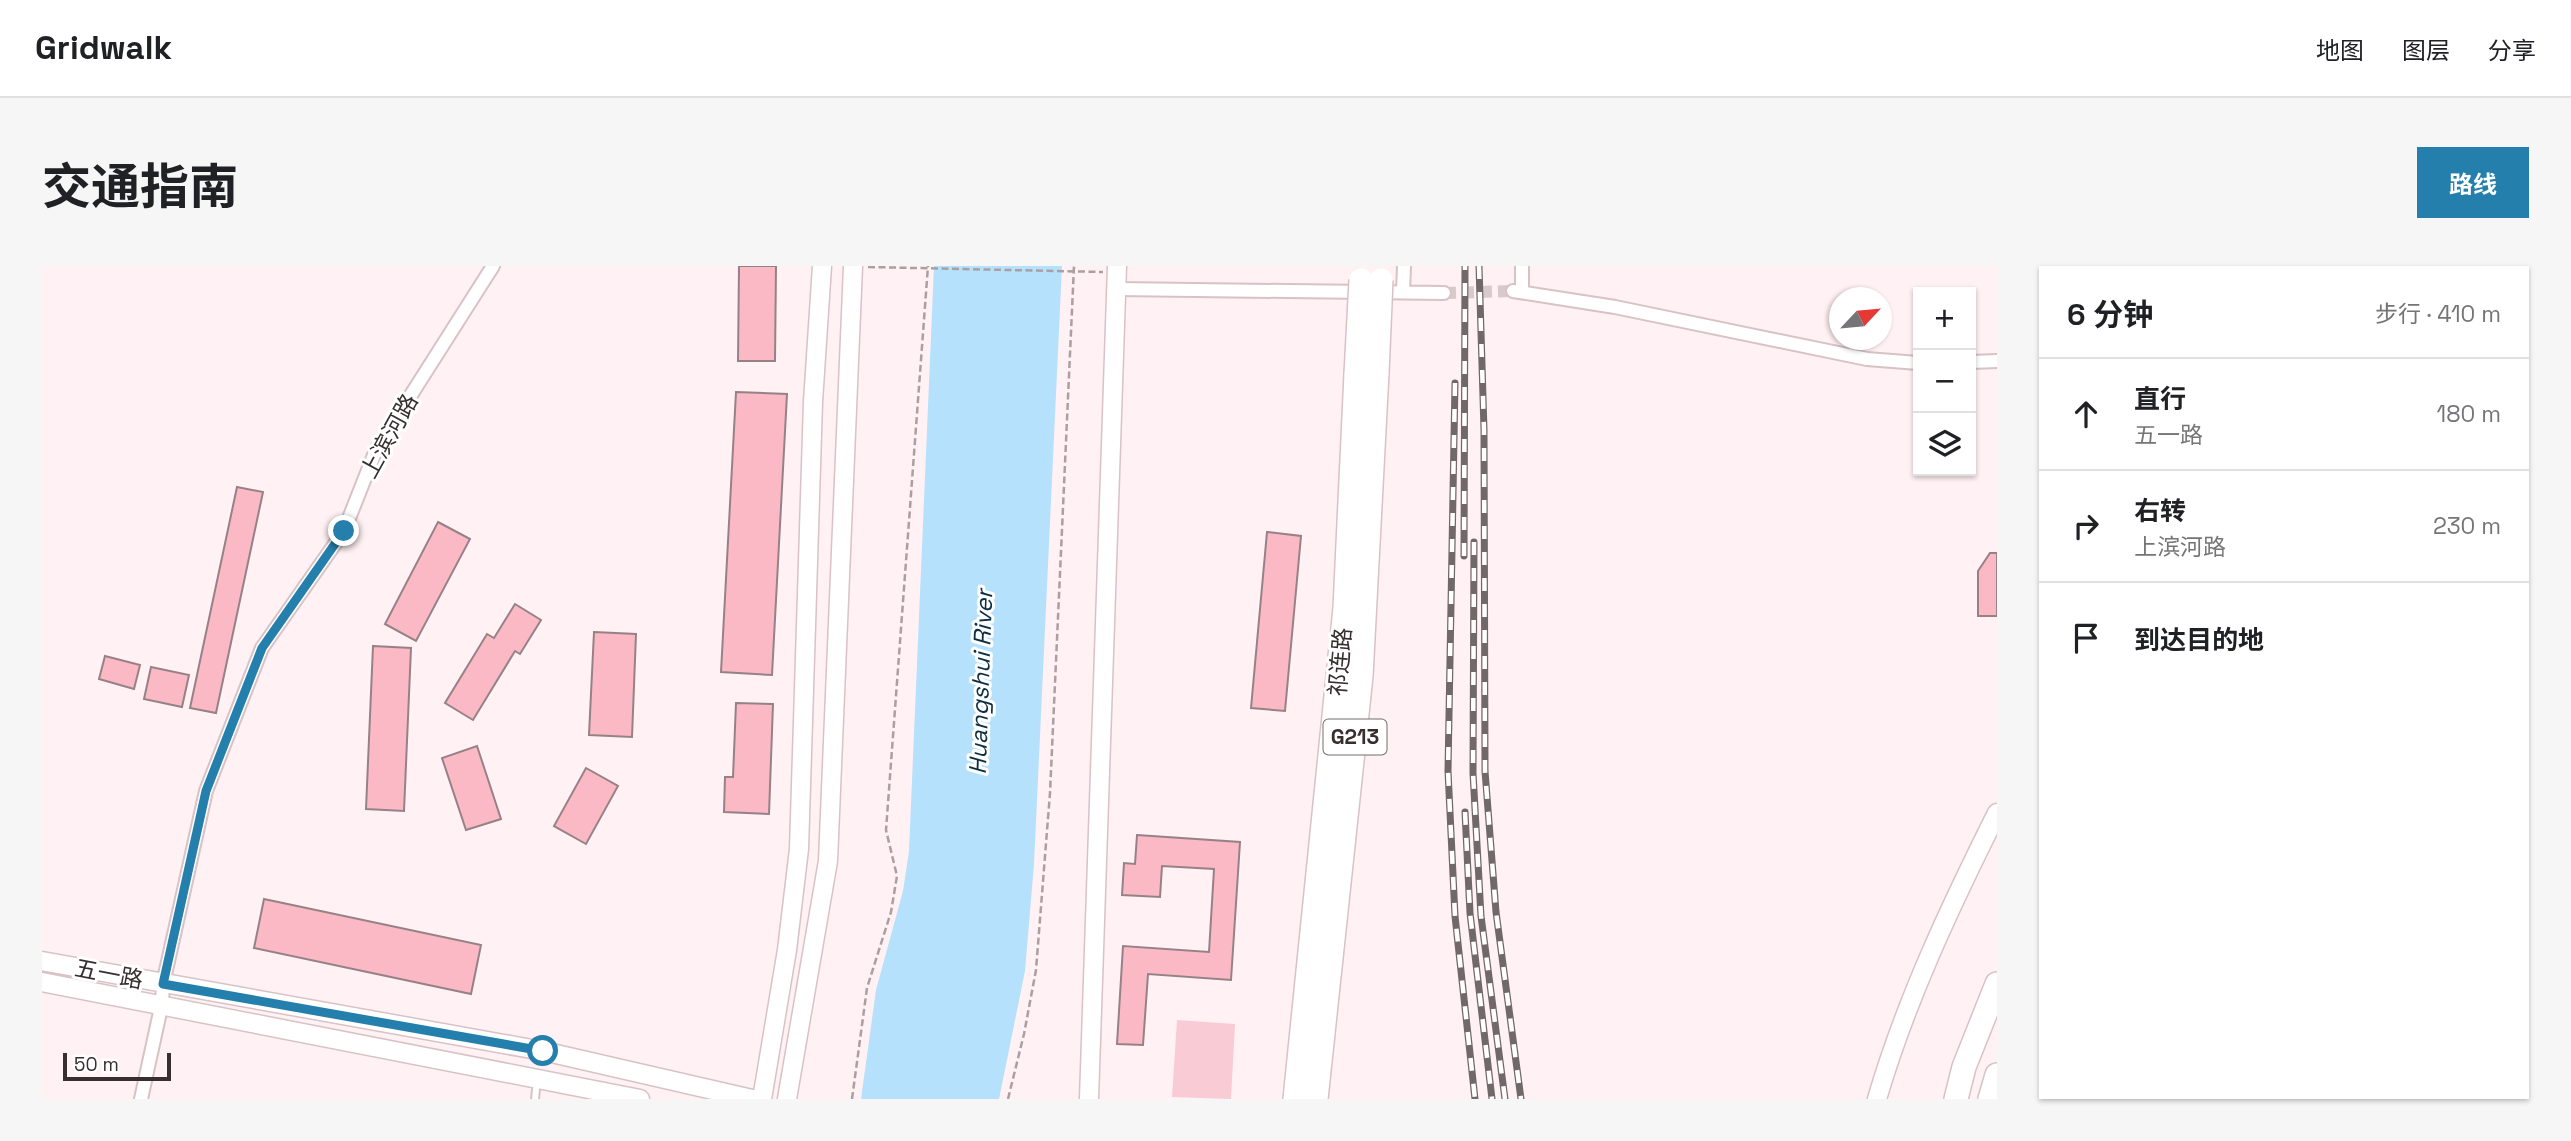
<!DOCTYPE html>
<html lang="zh">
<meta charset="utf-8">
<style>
:root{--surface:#fff;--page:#f6f6f6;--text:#202124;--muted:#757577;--line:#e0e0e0;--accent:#247fac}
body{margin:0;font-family:"Space Grotesk","Noto Sans SC",sans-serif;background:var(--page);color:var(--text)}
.controls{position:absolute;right:21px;top:21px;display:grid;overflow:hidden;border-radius:0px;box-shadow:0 2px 5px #0004}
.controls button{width:63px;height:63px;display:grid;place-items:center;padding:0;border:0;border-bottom:2px solid var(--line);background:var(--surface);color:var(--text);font:35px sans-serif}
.compass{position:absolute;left:1787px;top:21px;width:63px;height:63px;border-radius:50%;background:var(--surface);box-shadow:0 2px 5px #0004;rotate:64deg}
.scale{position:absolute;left:21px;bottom:18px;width:108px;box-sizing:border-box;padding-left:7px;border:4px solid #362e2f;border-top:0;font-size:19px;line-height:24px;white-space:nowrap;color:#362e2f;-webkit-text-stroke:5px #fff;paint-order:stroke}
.stop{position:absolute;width:21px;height:21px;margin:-16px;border:5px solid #247fac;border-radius:50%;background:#fff}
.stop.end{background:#247fac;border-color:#fff;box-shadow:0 2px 7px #0008}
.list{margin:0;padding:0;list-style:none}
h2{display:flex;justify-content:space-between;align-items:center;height:91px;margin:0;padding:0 28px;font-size:30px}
h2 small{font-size:23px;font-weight:400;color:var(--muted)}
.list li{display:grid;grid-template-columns:46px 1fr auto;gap:21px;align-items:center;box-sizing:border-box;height:112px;padding:0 28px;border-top:2px solid var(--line)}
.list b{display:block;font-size:26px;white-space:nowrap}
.list p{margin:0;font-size:23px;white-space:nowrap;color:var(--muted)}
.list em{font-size:23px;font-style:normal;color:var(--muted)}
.icon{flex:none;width:38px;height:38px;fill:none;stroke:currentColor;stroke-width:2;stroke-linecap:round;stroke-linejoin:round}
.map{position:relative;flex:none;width:1955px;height:833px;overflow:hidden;border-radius:0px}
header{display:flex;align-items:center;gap:42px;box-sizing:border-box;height:98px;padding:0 35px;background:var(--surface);border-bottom:2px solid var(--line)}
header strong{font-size:33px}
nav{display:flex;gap:38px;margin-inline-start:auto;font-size:24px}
.intro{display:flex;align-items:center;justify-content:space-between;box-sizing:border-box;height:168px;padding:0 42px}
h1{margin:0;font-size:49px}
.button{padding:18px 32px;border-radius:0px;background:var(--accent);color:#fff;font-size:24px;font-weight:700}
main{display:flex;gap:42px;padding:0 42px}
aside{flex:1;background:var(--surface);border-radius:0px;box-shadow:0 2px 5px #0004}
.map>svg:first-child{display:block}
.green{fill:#f9cbd4}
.water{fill:#b5e1fc}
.building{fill:#fbb9c6;stroke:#968286;stroke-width:2}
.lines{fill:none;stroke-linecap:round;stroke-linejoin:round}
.street-tunnel{stroke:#d7cacd;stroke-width:12;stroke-dasharray:12 6;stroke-linecap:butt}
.lane-casing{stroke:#d8c2c6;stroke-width:10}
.street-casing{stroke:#d8c2c6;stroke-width:16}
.secondary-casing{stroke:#d8c2c6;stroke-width:21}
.highway-casing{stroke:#d8c2c6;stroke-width:26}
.path{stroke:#ab9fa1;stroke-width:2.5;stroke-dasharray:7 3.5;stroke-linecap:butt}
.lane{stroke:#fff;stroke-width:6}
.street{stroke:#fff;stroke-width:12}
.secondary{stroke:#fff;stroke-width:18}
.highway{stroke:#fff;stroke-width:23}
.rail-casing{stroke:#716869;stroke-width:7}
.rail{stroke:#fff;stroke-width:4.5;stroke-dasharray:13;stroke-linecap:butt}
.highway-bridge-casing{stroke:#d8c2c6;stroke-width:26;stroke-linecap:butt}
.highway-bridge{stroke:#fff;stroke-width:23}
.route{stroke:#247fac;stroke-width:9}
.labels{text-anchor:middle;stroke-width:6;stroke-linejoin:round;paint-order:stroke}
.shield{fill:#fff;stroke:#726d6d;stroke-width:2}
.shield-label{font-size:21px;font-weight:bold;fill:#362e2f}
.street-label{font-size:23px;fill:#362e2f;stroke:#fff}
.water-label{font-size:24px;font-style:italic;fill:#0c2e41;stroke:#fff}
</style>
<header>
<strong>Gridwalk</strong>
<nav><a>地图</a><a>图层</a><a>分享</a></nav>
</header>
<div class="intro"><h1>交通指南</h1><a class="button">路线</a></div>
<main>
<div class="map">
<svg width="1955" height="833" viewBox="0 0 1955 833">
<rect width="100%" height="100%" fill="#fff1f4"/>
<path class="green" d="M1135,754L1193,758L1189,833L1130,831Z"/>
<path class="water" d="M892,0H1020L992,598L983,705L957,833H819L834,724L861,625L867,585Z"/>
<path class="building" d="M697,0H734L733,95H696Z
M694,126L745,128L730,409L679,406Z
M195,221L221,226L174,447L148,442Z
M396,256L428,273L374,375L343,358Z
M1225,266L1259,270L1243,445L1209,442Z
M1948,287H1955V350H1936V305Z
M473,338L499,354L478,388L473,385L431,454L403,437L445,368L452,372Z
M552,366L594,368L590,471L547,469Z
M331,380L369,382L362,545L324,543Z
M63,390L98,399L92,423L57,413Z
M109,401L147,409L140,441L102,433Z
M694,437L731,438L727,548L682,546L683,511H691Z
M435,480L459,553L424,564L400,492Z
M544,502L576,520L544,578L512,560Z
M1095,569L1198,576L1189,714L1106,708L1101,779L1075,778L1081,680L1167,686L1172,603L1120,600L1118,631L1080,629L1082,597L1093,598Z
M222,633L439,679L429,728L212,682Z"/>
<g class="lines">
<path class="street-tunnel" d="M1402,27L1471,25"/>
<g class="lane-casing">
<path id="lane" d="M493,833L495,814"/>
</g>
<g class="street-casing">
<path id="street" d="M1075,23L1402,27
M1471,25L1573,41L1825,93L1876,97
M1480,25V0
M1361,26L1362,0
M1929,96L1955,95
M99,833L120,737L121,718L164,525L220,382L302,265L334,184L451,0"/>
</g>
<g class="secondary-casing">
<path id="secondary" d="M0,695L501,785L710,833
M0,716L598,833
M720,833L745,684L757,583L771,136L780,0
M745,833L786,595L811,0
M1047,833L1075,0
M1835,833C1864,734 1909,639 1955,547"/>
</g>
<g class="highway-casing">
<path id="highway" d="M1253,833L1303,342L1314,108
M1274,833L1319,410L1335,107
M1914,833L1922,801L1955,718
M1948,833L1955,809"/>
</g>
<path class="path" d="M826,1L1061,6
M810,833L825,722L849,646L855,610L844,564L886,0
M966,833L982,768L994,704L1008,527L1032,0"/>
<use href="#lane" class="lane"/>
<use href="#street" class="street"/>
<use href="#secondary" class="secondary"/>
<use href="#highway" class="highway"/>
<g class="rail-casing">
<path id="rail" d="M1437,0L1442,164L1443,505L1454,646L1479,833
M1413,117L1406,505L1413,650L1433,833
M1432,276L1431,507L1439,650L1463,833
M1422,290L1423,0
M1423,546L1428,647L1450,833"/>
</g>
<use href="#rail" class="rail"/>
<g class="highway-bridge-casing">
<path id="highway-bridge" d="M1335,107L1339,14
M1314,108L1319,14"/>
</g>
<use href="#highway-bridge" class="highway-bridge"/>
</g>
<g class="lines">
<path class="route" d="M302,265L220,382L164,525L121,718L501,785"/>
</g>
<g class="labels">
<rect class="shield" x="1281.5" y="453.5" width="63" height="35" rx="5"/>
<g class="shield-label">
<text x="1313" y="478">G213</text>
</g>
<g class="street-label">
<text transform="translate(347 170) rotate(-61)" y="8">上滨河路</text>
<text transform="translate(1298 396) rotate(-85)" y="8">祁连路</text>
<text transform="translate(67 708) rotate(11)" y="8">五一路</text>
</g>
<g class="water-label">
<text transform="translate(939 416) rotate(-88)" y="8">Huangshui River</text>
</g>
</g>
</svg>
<div class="controls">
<button>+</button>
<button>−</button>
<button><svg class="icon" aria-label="layers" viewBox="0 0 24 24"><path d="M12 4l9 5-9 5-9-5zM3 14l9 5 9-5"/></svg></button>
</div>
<svg class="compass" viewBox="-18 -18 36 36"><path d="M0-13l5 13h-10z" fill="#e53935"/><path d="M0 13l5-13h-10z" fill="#757577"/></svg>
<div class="scale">50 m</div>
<div class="stop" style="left:501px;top:785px"></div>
<div class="stop end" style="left:302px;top:265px"></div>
</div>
<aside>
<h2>6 分钟<small>步行 · 410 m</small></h2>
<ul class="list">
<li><svg class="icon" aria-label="ahead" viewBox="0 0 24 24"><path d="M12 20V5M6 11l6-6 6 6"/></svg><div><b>直行</b><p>五一路</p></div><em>180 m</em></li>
<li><svg class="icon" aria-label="right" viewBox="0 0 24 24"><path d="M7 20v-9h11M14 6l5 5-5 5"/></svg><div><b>右转</b><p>上滨河路</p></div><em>230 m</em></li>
<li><svg class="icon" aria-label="arrive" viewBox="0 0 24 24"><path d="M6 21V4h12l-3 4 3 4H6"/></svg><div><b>到达目的地</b></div></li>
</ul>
</aside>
</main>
